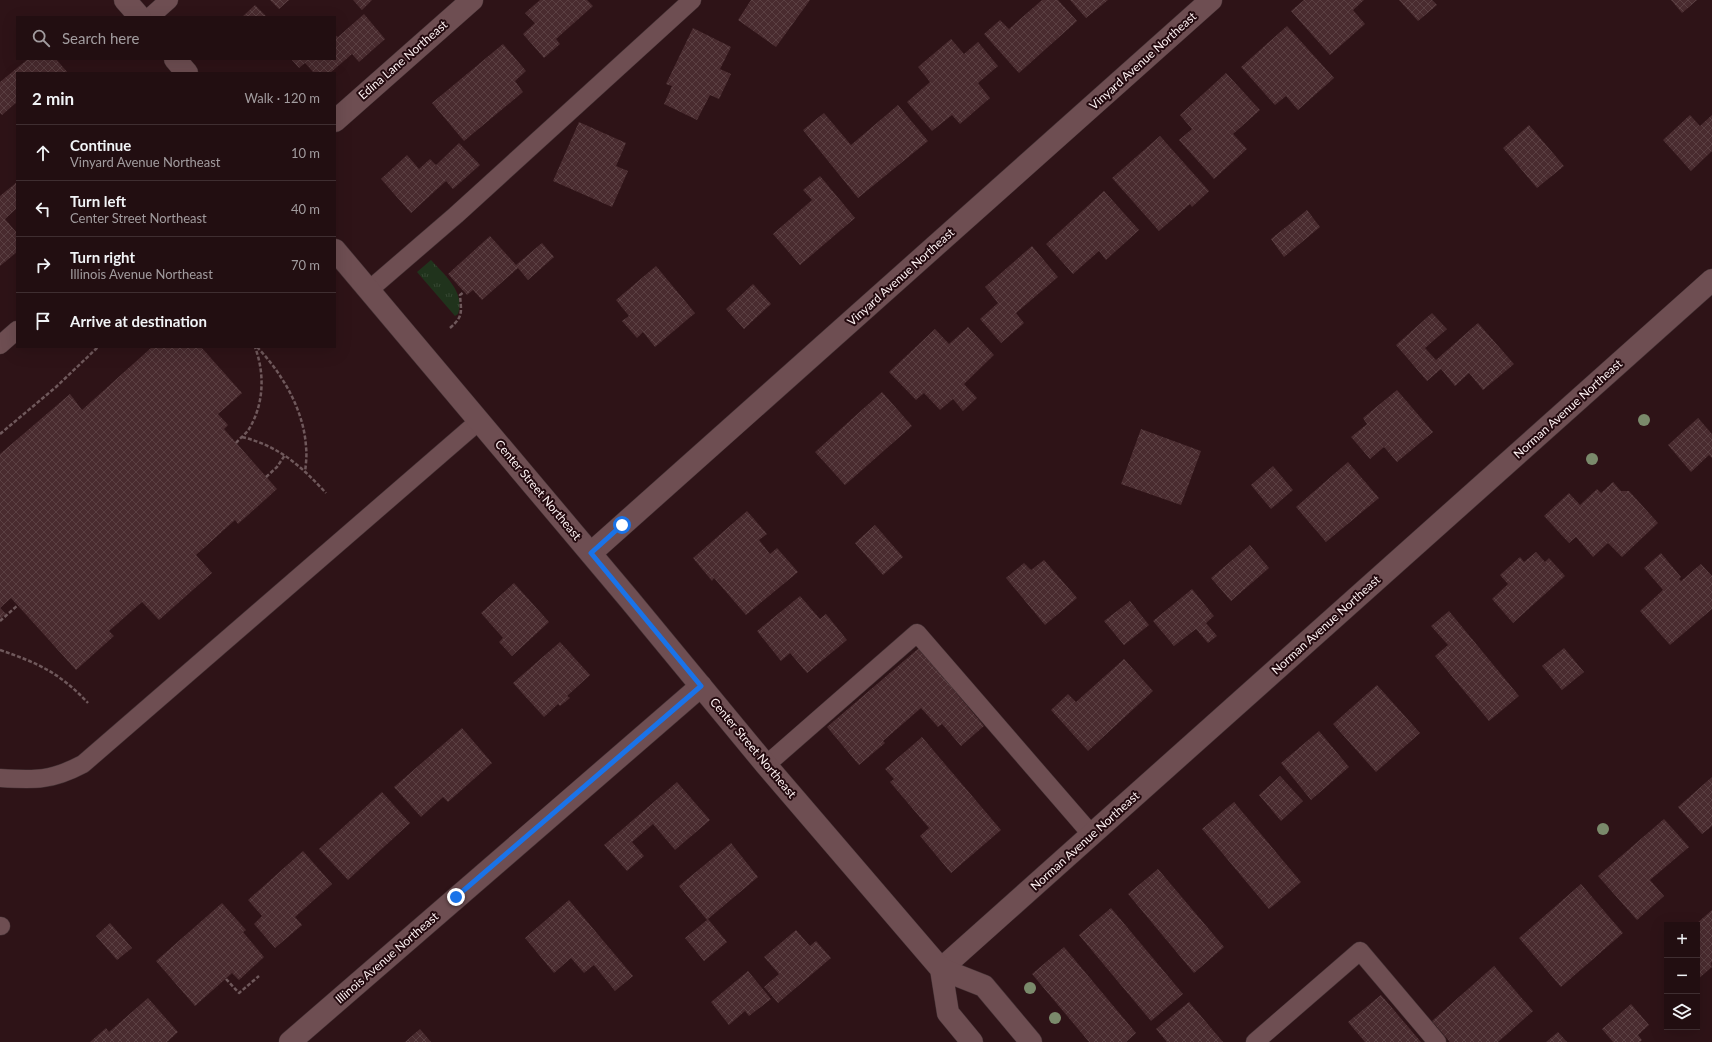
<!DOCTYPE html>
<meta charset="utf-8">
<style>
:root{--surface:#220e11;--page:#2a171a;--text:#f1f3f6;--muted:#a29c9f;--line:#3f2e31}
body{margin:0;font-family:Lato,sans-serif;background:var(--page);color:var(--text)}
.controls{position:absolute;right:12px;bottom:12px;display:grid;overflow:hidden;border-radius:0px;box-shadow:0 4px 16px #0002}
.controls button{width:36px;height:36px;display:grid;place-items:center;padding:0;border:0;border-bottom:1px solid var(--line);background:var(--surface);color:var(--text);font:20px sans-serif}
.stop{position:absolute;width:12px;height:12px;margin:-9px;border:3px solid #1a73e8;border-radius:50%;background:#fff}
.stop.end{background:#1a73e8;border-color:#fff;box-shadow:0 1px 4px #0008}
.list{margin:0;padding:0;list-style:none}
h2{display:flex;justify-content:space-between;align-items:center;height:52px;margin:0;padding:0 16px;font-size:17px}
h2 small{font-size:13px;font-weight:400;color:var(--muted)}
.list li{display:grid;grid-template-columns:26px 1fr auto;gap:12px;align-items:center;box-sizing:border-box;height:56px;padding:0 16px;border-top:1px solid var(--line)}
.list b{display:block;font-size:15px;white-space:nowrap}
.list p{margin:0;font-size:13px;white-space:nowrap;color:var(--muted)}
.list em{font-size:13px;font-style:normal;color:var(--muted)}
.icon{flex:none;width:22px;height:22px;fill:none;stroke:currentColor;stroke-width:2;stroke-linecap:round;stroke-linejoin:round}
.map{position:relative;flex:none;width:1712px;height:1042px;overflow:hidden}
.search{position:absolute;background:var(--surface);box-shadow:0 4px 16px #0002;left:16px;top:16px;width:320px;height:44px;display:flex;align-items:center;gap:10px;box-sizing:border-box;padding:0 14px;border-radius:0px;color:var(--muted);font-size:15px}
.panel{position:absolute;background:var(--surface);box-shadow:0 4px 16px #0002;left:16px;top:72px;width:320px;height:276px;border-radius:0px}
.map>svg:first-child{display:block}
.grass{fill:url(#grass-tufts)}
.building{fill:url(#building-cross-hatch)}
.lines{fill:none;stroke-linecap:round;stroke-linejoin:round}
.lane-casing{stroke:#433134;stroke-width:19}
.street-casing{stroke:#433134;stroke-width:23}
.secondary-casing{stroke:#433134;stroke-width:23}
.path{stroke:#6f585b;stroke-width:2.5;stroke-dasharray:4 2;stroke-linecap:butt}
.lane{stroke:#6e4e52;stroke-width:18}
.street{stroke:#6e4e52;stroke-width:22}
.secondary{stroke:#6e4e52;stroke-width:22}
.tree{fill:#7a8a6b}
.route{stroke:#1a73e8;stroke-width:5}
.labels{text-anchor:middle;stroke-width:4;stroke-linejoin:round;paint-order:stroke}
.street-label{font-size:12px;fill:#fdf1f2;stroke:#23090e}
</style>
<div class="map">
<svg width="1712" height="1042" viewBox="0 0 1712 1042">
<defs>
<pattern id="grass-tufts" width="24" height="20" patternUnits="userSpaceOnUse"><rect width="24" height="20" fill="#20331c"/><path d="M3 7l-1-3M5 7V3M7 7l1-3M15 17l-1-3M17 17v-4M19 17l1-3" fill="none" stroke="#364732"/></pattern>
<pattern id="building-cross-hatch" width="8" height="8" patternUnits="userSpaceOnUse"><rect width="8" height="8" fill="#492b2f"/><path d="M0 0l8 8M0 8l8-8" fill="none" stroke="#5b4043"/></pattern>
</defs>
<rect width="100%" height="100%" fill="#2e1317"/>
<path class="grass" d="M431,260C444,274 466,293 458,314L455,316L417,272Z"/>
<path class="building" d="M270,0H289L279,9Z
M353,0H372L362,10Z
M540,0H587L593,6L556,39L560,44L544,58L523,34L535,23L525,13Z
M751,0H810L776,47L738,20Z
M1042,0H1058L1077,21L1019,73L984,34L1000,20L1009,29Z
M1070,0H1108L1086,18Z
M1304,0H1364L1353,10L1365,24L1330,55L1291,11Z
M1399,0H1432L1437,5L1418,21Z
M1671,0H1697L1682,13Z
M255,5L267,17H242Z
M364,14L385,39L359,62L352,54L330,73H314L305,63L299,68L291,59H335V35L338,37Z
M1287,26L1334,78L1298,110L1286,96L1275,105L1241,67Z
M693,28L731,47L720,69L731,74L719,99L710,95L697,120L664,104L672,86L666,84Z
M951,39L964,54L978,42L998,66L978,83L990,98L960,124L952,115L932,131L907,102L930,82L918,67Z
M503,44L526,71L515,81L523,92L464,141L432,103Z
M28,59H56L68,73H17V102L2,115L0,113V82Z
M1226,73L1260,110L1233,134L1247,149L1214,179L1179,140L1192,129L1180,115Z
M898,105L928,141L858,198L803,130L824,113L851,145Z
M1690,115L1700,126L1712,115V151L1691,171L1663,140Z
M579,122L626,143L616,166L628,171L612,207L553,181Z
M1529,125L1564,166L1537,188L1503,148Z
M1160,136L1209,191L1192,207L1190,204L1159,231L1112,178Z
M459,143L480,165L453,189L446,181L411,213L381,179L407,155L419,169L430,159L436,165Z
M820,176L855,218L800,265L773,234L812,200L803,190Z
M17,182V208L5,219L17,233V252L0,266V196Z
M1104,191L1139,230L1106,260L1099,251L1073,274L1046,244Z
M1307,210L1320,227L1284,257L1271,239Z
M490,236L516,265L542,243L554,257L528,280L518,268L482,300L473,290L467,295L448,274Z
M1032,246L1058,277L1016,313L1024,323L1001,343L980,319L998,303L985,287Z
M656,266L695,313L655,347L643,332L637,338L622,321L629,316L616,300Z
M753,284L771,304L744,329L726,309Z
M1432,313L1447,329L1425,348L1436,360L1478,323L1514,364L1483,390L1469,373L1455,386L1441,369L1427,381L1396,345Z
M968,327L994,355L964,384L977,398L963,411L953,399L940,410L924,393L916,400L889,372L935,329L949,344Z
M152,347H201L242,393L218,414L228,425L224,429L277,489L238,524L235,520L196,555L212,573L159,620L142,602L109,631L114,636L76,670L11,598L0,608L6,614L0,619V454L70,394L82,410Z
M1397,390L1433,432L1397,462L1384,447L1370,459L1351,437L1367,424L1363,418Z
M882,392L912,426L845,485L815,452Z
M1698,418L1712,434V458L1709,455L1691,472L1668,445Z
M1141,429L1201,451L1181,505L1121,484Z
M1348,462L1379,498L1326,542L1296,507Z
M1273,466L1293,490L1271,509L1251,485Z
M1613,482L1621,491H1629L1658,523L1622,557L1608,543L1593,557L1576,537L1569,543L1544,516L1569,493L1580,505L1597,489L1601,493Z
M747,511L767,534L759,540L770,554L777,548L798,572L746,615L714,578L712,581L693,558Z
M875,525L903,557L883,575L855,543Z
M1250,545L1269,568L1231,601L1211,578Z
M1536,552L1545,562L1549,558L1565,576L1513,623L1492,599L1508,584L1500,575L1520,557L1524,562Z
M1661,553L1681,577L1679,579L1681,581L1701,564L1712,576V609L1670,645L1640,611L1663,590L1644,568Z
M1044,560L1077,598L1045,625L1006,578L1024,563L1031,570Z
M514,583L549,622L512,656L499,642L503,638L481,613Z
M1192,589L1214,616L1206,623L1217,636L1208,643L1196,629L1174,646L1153,621Z
M800,596L820,619L826,614L847,640L807,673L790,653L781,661L757,631Z
M1130,601L1149,625L1124,645L1104,621Z
M1449,611L1519,696L1489,721L1435,656L1448,645L1431,626Z
M560,642L590,675L567,696L570,698L560,706L558,704L544,717L513,683Z
M919,648L984,726L961,746L942,724L938,727L921,708L883,741L885,743L859,765L827,727Z
M1564,648L1584,672L1562,690L1542,666Z
M1124,659L1153,691L1088,751L1051,710L1068,694L1076,702Z
M1377,685L1420,733L1376,772L1333,724Z
M462,728L492,763L448,802L443,797L421,817L394,787Z
M1319,731L1349,767L1311,800L1281,763Z
M922,737L1001,830L951,873L920,836L929,828L890,782L894,779L885,769Z
M1280,776L1303,801L1281,821L1259,795Z
M1712,777V826L1702,834L1678,807Z
M677,782L710,820L675,850L653,824L632,842L644,856L627,871L604,845Z
M382,792L410,823L348,880L319,849Z
M1234,802L1301,882L1269,909L1202,829Z
M1664,819L1689,847L1650,880L1664,896L1637,920L1598,876Z
M731,843L758,877L708,919L727,942L704,961L685,938L707,920L679,886Z
M303,851L332,884L295,917L302,925L275,948L254,924L262,916L248,900Z
M1158,869L1224,947L1194,973L1128,894Z
M1581,884L1623,933L1561,987L1519,938Z
M569,900L633,976L615,991L594,965L584,973L571,958L554,973L525,938Z
M222,903L246,930L243,932L264,957L239,980L232,973L195,1006L156,961Z
M1111,908L1183,994L1151,1021L1079,935Z
M1712,910V962L1711,963L1712,967L1697,980V925H1695Z
M110,923L132,948L117,960L96,936Z
M796,930L810,946L816,941L831,958L778,1003L764,987L779,974L764,957Z
M1064,947L1136,1033L1126,1042H1089L1032,974Z
M1494,966L1533,1011L1498,1042H1450L1432,1021Z
M748,971L771,999L749,1016L745,1011L729,1025L711,1002Z
M1381,995L1421,1042H1365L1348,1022Z
M148,998L178,1032L167,1042H90L106,1028L109,1032Z
M1189,1002L1223,1042H1167L1156,1029Z
M1631,1004L1649,1025L1638,1035L1642,1040L1640,1042H1613L1602,1029Z
M420,1029L431,1042H405Z
M1558,1032L1567,1042H1546Z"/>
<g class="lines">
<g class="lane-casing">
<path id="lane" d="M150,17L169,0
M369,290L456,215L692,0
M0,345L17,330
M766,765L917,633L1092,835
M0,778C35,780 51,781 83,764L479,421
M0,926H1
M1255,1042L1360,951L1437,1042"/>
</g>
<g class="street-casing">
<path id="street" d="M335,121L472,0
M591,553L1211,0
M941,969L1712,280
M290,1042L701,686"/>
</g>
<g class="secondary-casing">
<path id="secondary" d="M125,0L140,17
M175,59L187,73
M335,250L629,599L766,765L941,969L984,986L1031,1042
M941,969L948,1013L972,1042"/>
</g>
<path class="path" d="M450,328C464,316 461,311 460,295L464,292
M257,347C282,373 304,410 306,447C307,455 306,464 305,472
M0,434L56,387L98,347
M242,437C279,446 301,466 326,493
M236,443C240,438 246,434 249,429C264,404 265,374 255,347
M266,477L277,467L285,455
M0,621L18,605
M0,650C38,663 60,673 88,703
M226,979L239,993L259,976"/>
<use href="#lane" class="lane"/>
<use href="#street" class="street"/>
<use href="#secondary" class="secondary"/>
</g>
<g class="tree">
<circle cx="1644" cy="420" r="6"/>
<circle cx="1592" cy="459" r="6"/>
<circle cx="1603" cy="829" r="6"/>
<circle cx="1030" cy="988" r="6"/>
<circle cx="1055" cy="1018" r="6"/>
</g>
<g class="lines">
<path class="route" d="M456,897L701,686L591,553L622,525"/>
</g>
<g class="labels">
<g class="street-label">
<text transform="translate(403 60) rotate(-41)" y="4">Edina Lane Northeast</text>
<text transform="translate(1143 61) rotate(-42)" y="4">Vinyard Avenue Northeast</text>
<text transform="translate(901 277) rotate(-42)" y="4">Vinyard Avenue Northeast</text>
<text transform="translate(1568 409) rotate(-42)" y="4">Norman Avenue Northeast</text>
<text transform="translate(538 490) rotate(50)" y="4">Center Street Northeast</text>
<text transform="translate(1326 625) rotate(-42)" y="4">Norman Avenue Northeast</text>
<text transform="translate(753 748) rotate(50)" y="4">Center Street Northeast</text>
<text transform="translate(1085 841) rotate(-42)" y="4">Norman Avenue Northeast</text>
<text transform="translate(387 958) rotate(-41)" y="4">Illinois Avenue Northeast</text>
</g>
</g>
</svg>
<div class="controls">
<button>+</button>
<button>−</button>
<button><svg class="icon" aria-label="layers" viewBox="0 0 24 24"><path d="M12 4l9 5-9 5-9-5zM3 14l9 5 9-5"/></svg></button>
</div>
<div class="stop" style="left:622px;top:525px"></div>
<div class="stop end" style="left:456px;top:897px"></div>
<div class="search"><svg class="icon" aria-label="search" viewBox="0 0 24 24"><circle cx="10" cy="10" r="6"/><path d="M15 15l6 6"/></svg>Search here</div>
<section class="panel">
<h2>2 min<small>Walk · 120 m</small></h2>
<ul class="list">
<li><svg class="icon" aria-label="ahead" viewBox="0 0 24 24"><path d="M12 20V5M6 11l6-6 6 6"/></svg><div><b>Continue</b><p>Vinyard Avenue Northeast</p></div><em>10 m</em></li>
<li><svg class="icon" aria-label="left" viewBox="0 0 24 24"><path d="M17 20v-9H6M10 6l-5 5 5 5"/></svg><div><b>Turn left</b><p>Center Street Northeast</p></div><em>40 m</em></li>
<li><svg class="icon" aria-label="right" viewBox="0 0 24 24"><path d="M7 20v-9h11M14 6l5 5-5 5"/></svg><div><b>Turn right</b><p>Illinois Avenue Northeast</p></div><em>70 m</em></li>
<li><svg class="icon" aria-label="arrive" viewBox="0 0 24 24"><path d="M6 21V4h12l-3 4 3 4H6"/></svg><div><b>Arrive at destination</b></div></li>
</ul>
</section>
</div>
